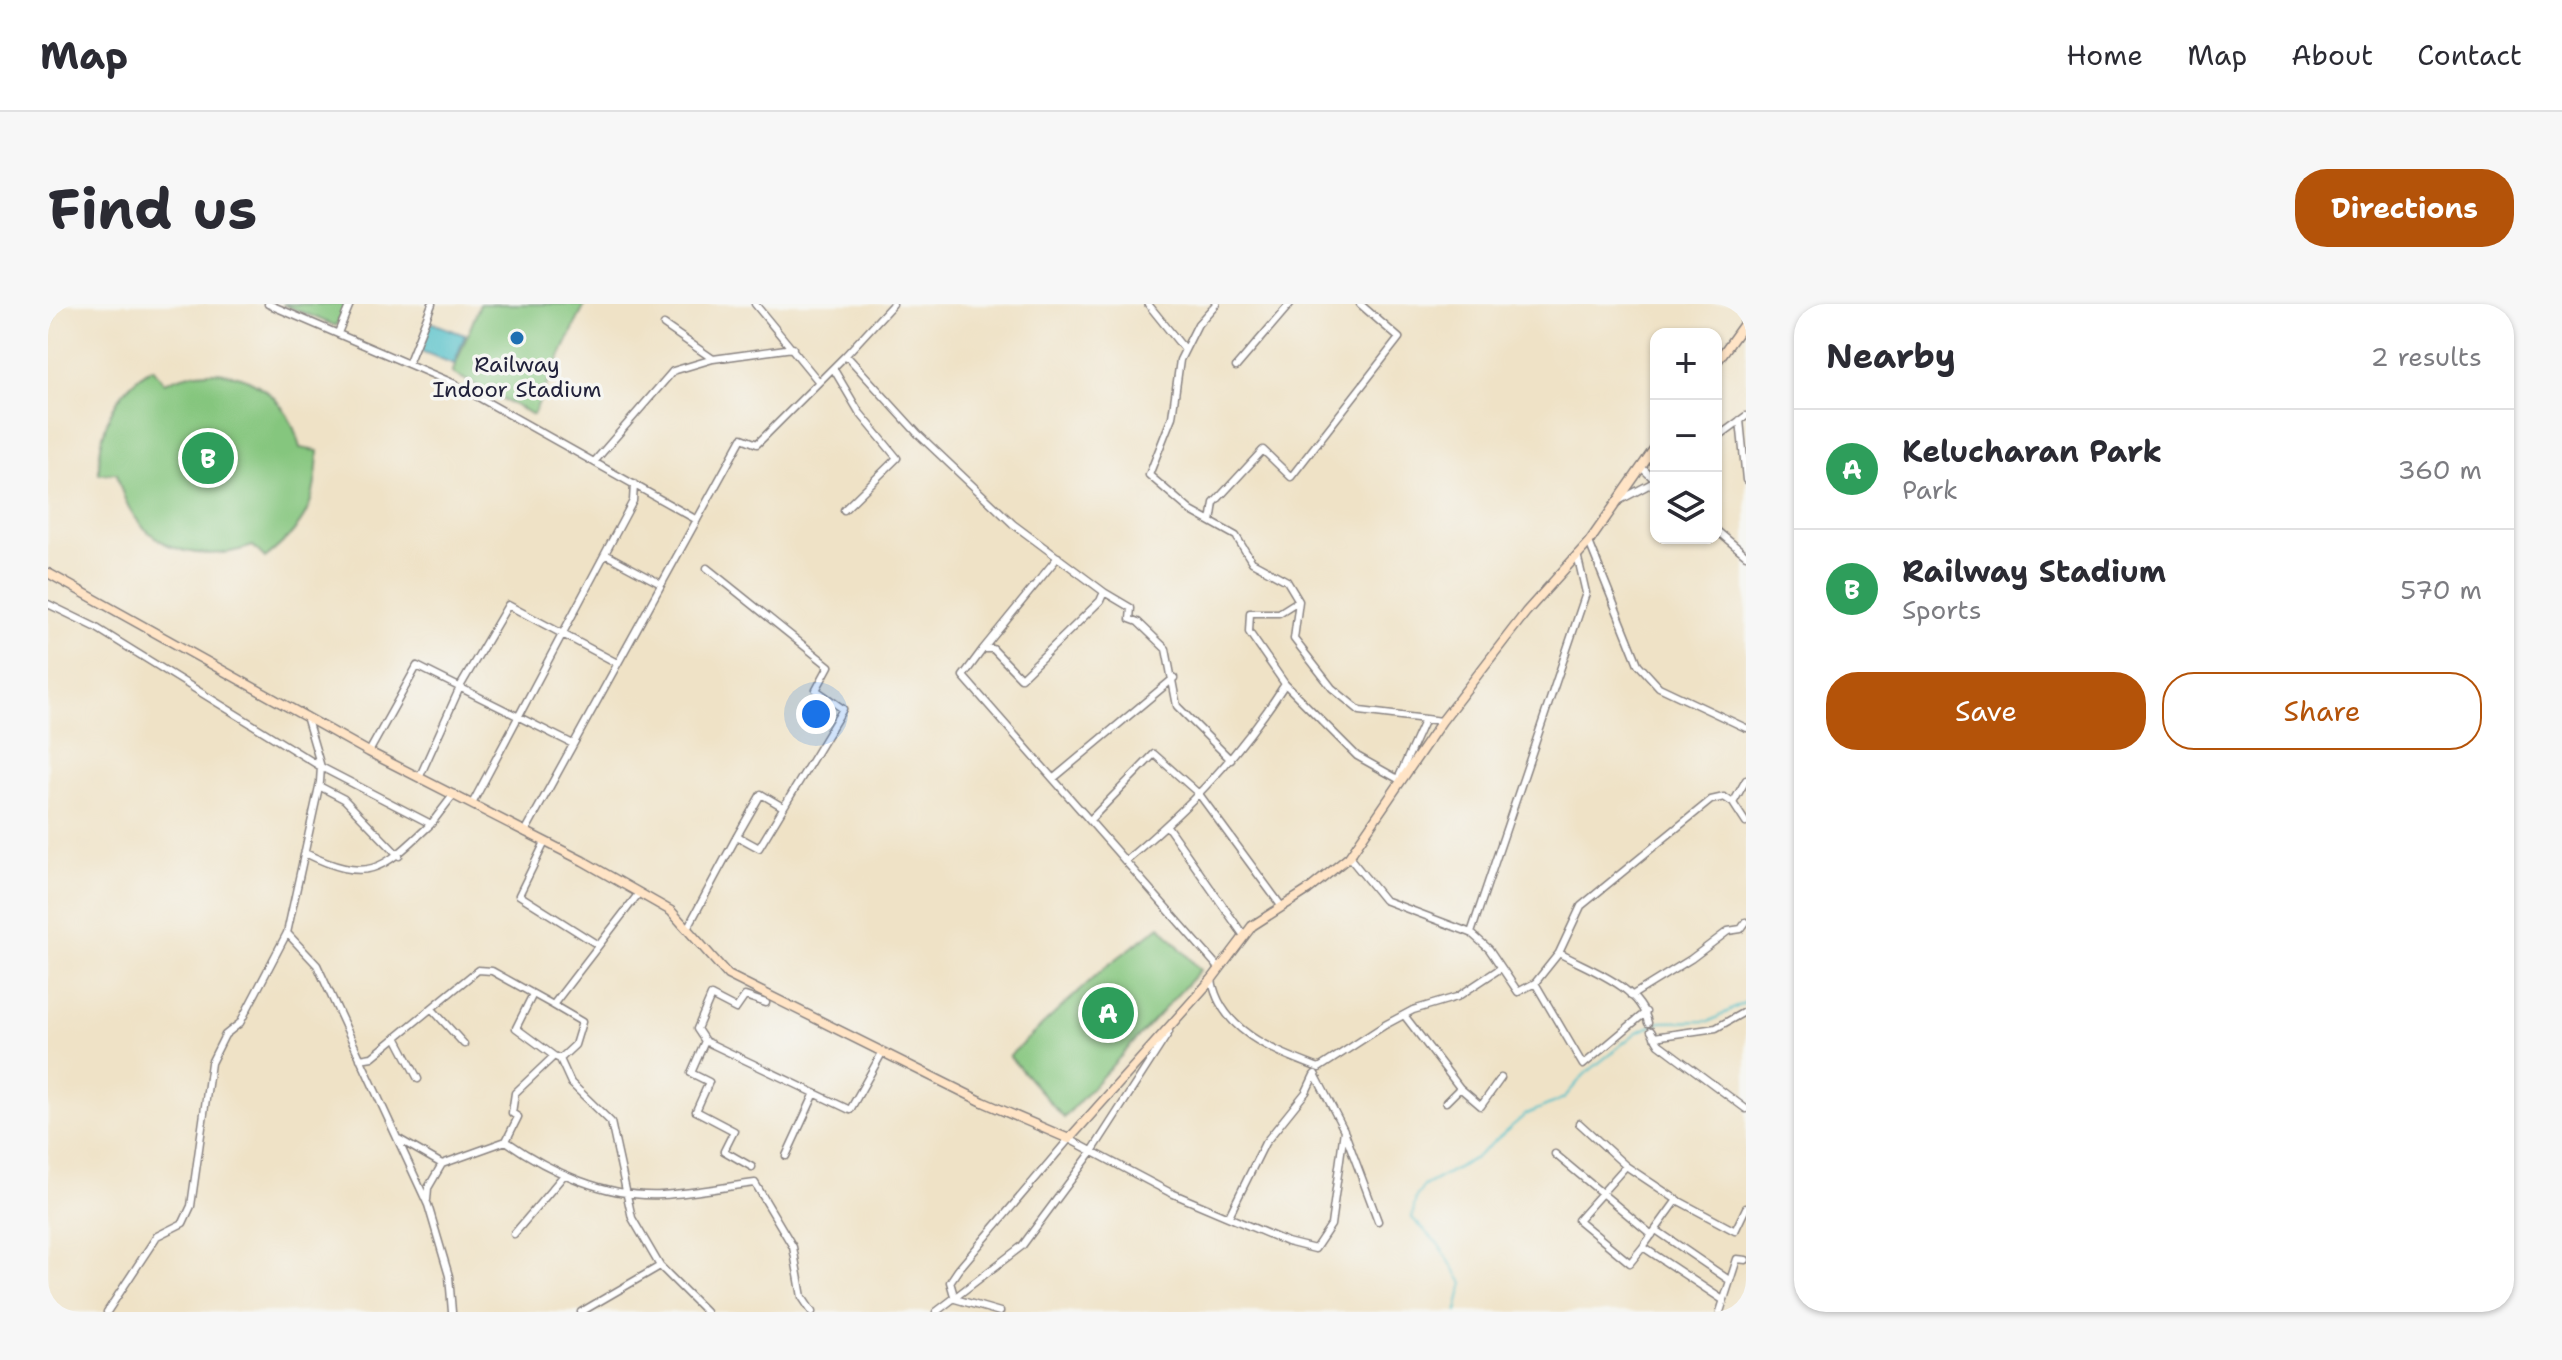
<!DOCTYPE html>
<meta charset="utf-8">
<style>
:root{--surface:#fff;--page:#f7f7f7;--text:#2b2b33;--muted:#7c7c81;--line:#e1e1e2;--accent:#b45309}
body{margin:0;font-family:"Shantell Sans",sans-serif;background:var(--page);color:var(--text)}
.controls{position:absolute;right:24px;top:24px;display:grid;overflow:hidden;border-radius:16px;box-shadow:0 2px 6px #0004}
.controls button{width:72px;height:72px;display:grid;place-items:center;padding:0;border:0;border-bottom:2px solid var(--line);background:var(--surface);color:var(--text);font:40px sans-serif}
.you{position:absolute;left:768px;top:410px;width:28px;height:28px;margin:-20px;border:6px solid #fff;border-radius:50%;background:#1a73e8;box-shadow:0 0 0 12px #1a73e833}
.badge{display:grid;place-items:center;width:52px;height:52px;border-radius:50%;background:var(--accent);color:#fff;font-size:26px;font-weight:700}
.pin{position:absolute;translate:-50% -50%;border:4px solid #fff;box-shadow:0 2px 8px #0006}
.list{margin:0;padding:0;list-style:none}
h2{display:flex;justify-content:space-between;align-items:center;height:104px;margin:0;padding:0 32px;font-size:34px}
h2 small{font-size:26px;font-weight:400;color:var(--muted)}
.list li{display:grid;grid-template-columns:52px 1fr auto;gap:24px;align-items:center;box-sizing:border-box;height:120px;padding:0 32px;border-top:2px solid var(--line)}
.list b{display:block;font-size:30px;white-space:nowrap}
.list p{margin:0;font-size:26px;white-space:nowrap;color:var(--muted)}
.list em{font-size:26px;font-style:normal;color:var(--muted)}
.actions{display:flex;gap:16px;padding:24px 32px}
.actions a{flex:1;padding:18px 0;border:2px solid var(--accent);border-radius:32px;text-align:center;font-size:28px;color:var(--accent)}
.actions .main{background:var(--accent);color:#fff}
.icon{flex:none;width:44px;height:44px;fill:none;stroke:currentColor;stroke-width:2;stroke-linecap:round;stroke-linejoin:round}
.map{position:relative;flex:none;width:1698px;height:1008px;overflow:hidden;border-radius:32px}
header{display:flex;align-items:center;gap:48px;box-sizing:border-box;height:112px;padding:0 40px;background:var(--surface);border-bottom:2px solid var(--line)}
header strong{font-size:38px}
nav{display:flex;gap:44px;margin-inline-start:auto;font-size:28px}
.intro{display:flex;align-items:center;justify-content:space-between;box-sizing:border-box;height:192px;padding:0 48px}
h1{margin:0;font-size:56px}
.button{padding:20px 36px;border-radius:32px;background:var(--accent);color:#fff;font-size:28px;font-weight:700}
main{display:flex;gap:48px;padding:0 48px}
aside{flex:1;background:var(--surface);border-radius:32px;box-shadow:0 2px 6px #0004}
.map>svg:first-child{display:block}
.green{fill:#85c67e;stroke:#54745c;stroke-width:2}
.water{fill:#51bfc8;stroke:#3a7082;stroke-width:2}
.lines{fill:none;stroke-linecap:round;stroke-linejoin:round}
.stream{stroke:#51bfc8;stroke-width:2}
.street-casing{stroke:#888280;stroke-width:9}
.secondary-casing{stroke:#888280;stroke-width:11}
.street{stroke:#fff;stroke-width:6}
.secondary{stroke:#ffe4c6;stroke-width:8}
.poi-dot{fill:#1f6fb2;stroke:#f6f6f2;stroke-width:3}
.labels{text-anchor:middle;stroke-width:7;stroke-linejoin:round;paint-order:stroke}
.poi-label{font-size:22px;fill:#22223b;stroke:#f6f6f2}
</style>
<header>
<strong>Map</strong>
<nav><a>Home</a><a>Map</a><a>About</a><a>Contact</a></nav>
</header>
<div class="intro"><h1>Find us</h1><a class="button">Directions</a></div>
<main>
<div class="map">
<svg width="1698" height="1008" viewBox="0 0 1698 1008">
<rect width="100%" height="100%" fill="#f6f6f2"/>
<filter id="ink" filterUnits="userSpaceOnUse"><feTurbulence type="fractalNoise" baseFrequency=".0125" numOctaves="2"/><feDisplacementMap in="SourceGraphic" scale="16" xChannelSelector="R" yChannelSelector="G"/><feConvolveMatrix kernelMatrix="1 2 1 2 8 2 1 2 1" color-interpolation-filters="sRGB"/></filter>
<filter id="wash" filterUnits="userSpaceOnUse"><feTurbulence type="fractalNoise" baseFrequency=".006" numOctaves="4" result="noise"/><feDisplacementMap in="SourceGraphic" scale="32" xChannelSelector="R" yChannelSelector="G"/><feGaussianBlur stdDeviation="1.8" result="paint"/><feColorMatrix in="noise" values="0 0 0 0 0 0 0 0 0 0 0 0 0 0 0 0 0 1.4 0 .05"/><feComposite in="paint" operator="in"/></filter>
<g filter="url(#wash)">
<rect width="100%" height="100%" fill="#efe2c6"/>
<path class="green" d="M234,0H298L288,22Z
M432,0H537L485,111L404,69Z
M105,64L116,79C175,51 238,78 252,144L270,147C268,200 259,221 217,254L205,242C142,264 82,239 69,169L51,170C50,127 66,85 105,64Z
M1112,622L1152,666L1016,814L961,752L1055,665Z"/>
<path class="water" d="M382,18L417,31L406,60L370,46Z"/>
<g class="lines">
<path class="stream" d="M1409,1008L1415,979L1391,941L1364,914L1368,893L1376,882L1427,854L1477,811L1516,794L1536,771L1589,728L1613,718L1662,717L1698,698"/>
</g>
</g>
<g filter="url(#ink)">
<g class="lines">
<g class="street-casing">
<path id="street" d="M220,0L407,80L649,216
M707,0L771,78
M845,0L798,51L870,130L965,220L1056,288L1052,297L973,374L945,345H935L915,372L1171,664
M1100,0L1137,46
M1168,0L1150,20L1132,56L1124,113L1101,171L1143,207L1188,232L1204,258L1239,277L1251,297L1246,335L1284,384L1312,407L1394,417
M616,21L665,55L745,44
M290,29L302,0
M360,60L384,0
M1188,63L1242,0
M785,64L811,108L849,154L796,206
M1692,116L1698,176
M1668,134L1698,112
M546,158L625,67L665,55
M1593,163L1608,177
M1572,196L1608,177
M1163,218L1166,199L1215,146L1243,173L1351,34L1312,0
M1668,226L1698,251
M1541,238L1590,360L1611,383L1698,424
M557,250L613,280
M1056,288L1083,304L1082,315L1090,318L1118,345L1129,402L1183,456
M1250,297L1231,309H1202L1201,328L1237,380L1309,452L1350,475L1377,415
M0,300L47,323L273,463L383,520L406,490
M935,345L1010,253
M258,412L273,463L272,478L239,629L269,661L380,901L401,972L404,1008
M321,448L369,362L525,440
M372,472L413,381L460,301L569,359
M1006,474L1126,374
M271,482L296,495L351,552
M1685,499L1698,476
M424,500L585,197L586,180
M1042,516L1106,450L1151,490L1234,603
M1119,522L1196,632
M477,528L694,134L709,140L798,51
M689,532L713,490L735,503
M497,538L471,591L550,641
M257,549C322,581 335,565 383,520
M1301,553L1336,596L1423,629L1441,645L1470,688L1487,679L1511,649C1542,666 1592,682 1600,719
M1077,557C1143,502 1190,453 1237,380
M639,625L689,532L711,544L795,405L768,386L781,362L659,264
M1423,629L1538,289L1529,250
M1511,649L1533,602L1663,496L1676,493L1685,499L1698,519
M1164,676C1173,728 1227,747 1271,764L1337,721L1365,706L1409,693L1453,664
M1487,679L1535,761L1598,708
M485,690L468,724L506,752
M1583,692L1643,655L1680,627L1693,625L1698,618
M718,699L697,692L688,705L663,692L649,725L657,737L802,806L834,749
M505,701L534,718L527,741L512,755L523,779L563,818L584,914L612,962L658,1008
M384,705L416,740
M1356,711L1412,784L1398,798
M1603,727L1611,740L1698,805
M348,733L370,775
M1606,733L1668,724L1698,707
M657,737L643,769L661,778L648,807L686,827L676,847L704,863
M312,755L324,753L430,666L444,667L505,701L591,589
M512,755L506,752L467,789L464,809L470,813L458,837C502,868 559,894 614,891C645,889 676,883 707,879L745,943L754,993L764,1008
M1412,784L1433,802L1453,774
M1531,819L1578,862L1629,896
M1297,829L1330,917
M349,834L394,860L458,837
M1507,850L1604,931
M738,852L767,789
M1578,862L1530,916L1582,959L1595,943
M379,896L380,884L394,860
M1181,912L1217,839L1258,788L1266,771
M1608,926L1681,976
M466,930L516,871
M907,995L902,978L910,966L1021,835L1121,888L1239,938L1267,945L1283,921L1296,826L1267,770
M907,995L952,1008
M1675,996L1595,943L1629,896L1687,927L1698,904
M59,1008L109,932L135,919L143,902L163,759L177,731L192,719L239,629
M533,1008L612,962
M888,1008L974,942L1043,849L1121,728
M1672,1008L1689,955L1698,956"/>
</g>
<g class="secondary-casing">
<path id="secondary" d="M0,15L6,0
M1668,59L1698,17
M0,269L321,448L535,557L623,607L680,671L935,798L1021,835L1164,675L1204,622L1260,586L1301,553L1394,417L1478,308L1541,238L1608,142"/>
</g>
<use href="#street" class="street"/>
<use href="#secondary" class="secondary"/>
</g>
</g>
<circle class="poi-dot" cx="469" cy="34" r="8"/>
<g class="labels">
<g class="poi-label">
<text x="469" y="68">Railway<tspan x="469" dy="25">Indoor Stadium</tspan></text>
</g>
</g>
</svg>
<div class="controls">
<button>+</button>
<button>−</button>
<button><svg class="icon" aria-label="layers" viewBox="0 0 24 24"><path d="M12 4l9 5-9 5-9-5zM3 14l9 5 9-5"/></svg></button>
</div>
<div class="you"></div>
<div class="pin badge" style="left:1060px;top:709px;background:#2e9e5b">A</div>
<div class="pin badge" style="left:160px;top:154px;background:#2e9e5b">B</div>
</div>
<aside>
<h2>Nearby<small>2 results</small></h2>
<ul class="list">
<li><span class="badge" style="background:#2e9e5b">A</span><div><b>Kelucharan Park</b><p>Park</p></div><em>360 m</em></li>
<li><span class="badge" style="background:#2e9e5b">B</span><div><b>Railway Stadium</b><p>Sports</p></div><em>570 m</em></li>
</ul>
<div class="actions"><a class="main">Save</a><a>Share</a></div>
</aside>
</main>
